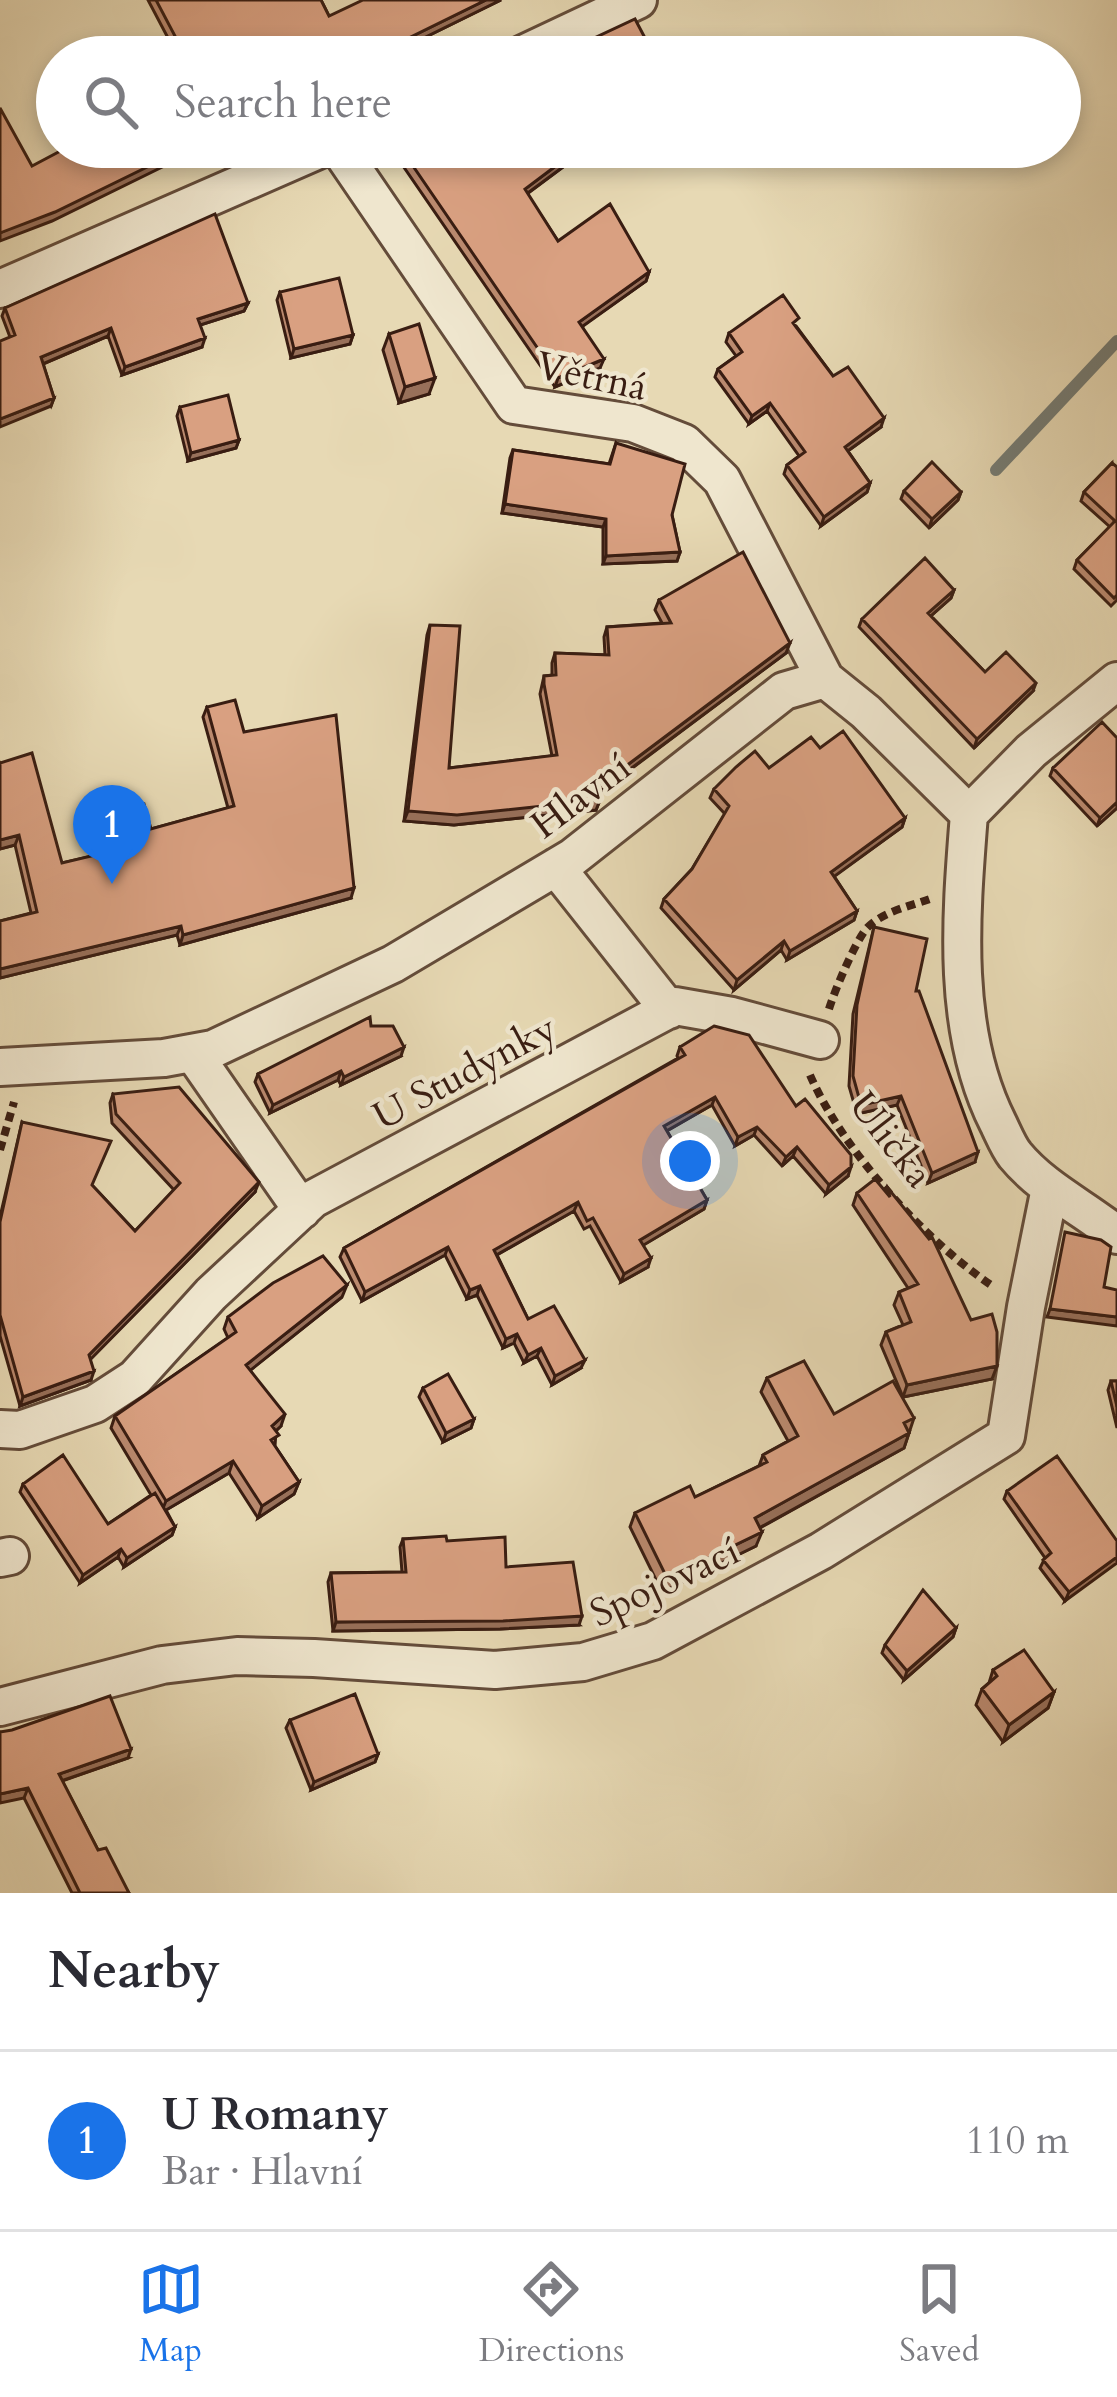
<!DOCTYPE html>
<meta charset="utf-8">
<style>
:root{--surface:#fff;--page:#f7f7f7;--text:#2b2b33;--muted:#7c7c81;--line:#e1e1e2;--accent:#1a73e8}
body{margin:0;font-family:Cardo,serif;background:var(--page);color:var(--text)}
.you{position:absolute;left:690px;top:1161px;width:42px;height:42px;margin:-30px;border:9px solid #fff;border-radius:50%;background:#1a73e8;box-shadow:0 0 0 18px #1a73e833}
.badge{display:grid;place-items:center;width:78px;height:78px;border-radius:50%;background:var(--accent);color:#fff;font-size:39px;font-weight:700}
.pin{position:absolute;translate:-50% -99px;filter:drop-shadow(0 3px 6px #0008)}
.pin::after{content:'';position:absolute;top:63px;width:42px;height:36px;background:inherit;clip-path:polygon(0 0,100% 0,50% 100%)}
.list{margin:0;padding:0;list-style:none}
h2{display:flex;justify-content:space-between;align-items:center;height:156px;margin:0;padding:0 48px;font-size:51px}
h2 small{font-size:39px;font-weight:400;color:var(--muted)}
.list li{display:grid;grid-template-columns:78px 1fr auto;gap:36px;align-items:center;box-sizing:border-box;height:180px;padding:0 48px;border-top:3px solid var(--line)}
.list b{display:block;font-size:45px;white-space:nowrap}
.list p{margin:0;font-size:39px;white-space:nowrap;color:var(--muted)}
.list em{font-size:39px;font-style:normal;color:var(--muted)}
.icon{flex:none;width:66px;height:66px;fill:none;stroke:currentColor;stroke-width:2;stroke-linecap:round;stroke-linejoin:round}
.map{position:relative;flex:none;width:1117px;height:1893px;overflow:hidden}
.search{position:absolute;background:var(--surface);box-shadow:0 6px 18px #0003;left:36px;right:36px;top:36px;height:132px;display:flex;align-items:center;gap:30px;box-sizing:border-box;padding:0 42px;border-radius:66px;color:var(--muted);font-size:45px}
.sheet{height:336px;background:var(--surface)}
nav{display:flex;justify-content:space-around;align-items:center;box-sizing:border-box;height:168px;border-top:3px solid var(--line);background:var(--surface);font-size:33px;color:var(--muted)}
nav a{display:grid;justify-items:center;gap:6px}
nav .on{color:var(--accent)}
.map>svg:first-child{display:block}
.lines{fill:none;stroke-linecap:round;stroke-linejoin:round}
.stream{stroke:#737b74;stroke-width:12}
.street-casing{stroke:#644c3a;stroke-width:42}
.path{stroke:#391d12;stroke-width:8;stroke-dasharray:9 6;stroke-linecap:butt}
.street{stroke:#efe6ce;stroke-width:36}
.wall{fill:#bb8a6f;stroke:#391d12;stroke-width:3}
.shaded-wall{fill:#98705a;stroke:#391d12;stroke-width:3}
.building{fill:#d9a081;stroke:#391d12;stroke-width:3}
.labels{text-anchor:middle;stroke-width:9;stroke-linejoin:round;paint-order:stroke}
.street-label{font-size:39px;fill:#391d12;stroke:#efe6ce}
</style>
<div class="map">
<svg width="1117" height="1893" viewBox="0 0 1117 1893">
<rect width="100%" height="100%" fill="#e7d9b4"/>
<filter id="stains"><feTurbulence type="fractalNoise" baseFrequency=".00167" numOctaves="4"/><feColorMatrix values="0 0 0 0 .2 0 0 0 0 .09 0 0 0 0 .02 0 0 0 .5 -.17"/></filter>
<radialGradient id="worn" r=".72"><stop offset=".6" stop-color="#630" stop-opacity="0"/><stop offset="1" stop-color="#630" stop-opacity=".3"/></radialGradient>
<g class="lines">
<path class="stream" d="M996,470L1117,341"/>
<g class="street-casing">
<path id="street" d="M517,57L638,0
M338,147L514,405L633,423L684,443L722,480L825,679L866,712L969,814
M0,289L325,147
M969,814C961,915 951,1030 998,1123C1003,1133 1008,1146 1015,1155C1043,1189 1084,1208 1117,1235
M969,814L1031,751L1117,681
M556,867L669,1010
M193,1053L302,1210
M0,1067L164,1058L213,1049L393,964L573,857L784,691L825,679
M0,1429L20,1430L95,1404L135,1378L211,1294L313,1199L675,1006L732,1016L820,1040
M0,1558L10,1556
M0,1707L162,1665L237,1656L314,1658L495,1670L583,1662L653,1641L821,1551L1006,1436L1026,1307L1050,1188"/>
</g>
<path class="path" d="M829,1009C834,992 856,940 867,928C882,912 910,906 930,899
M810,1075C843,1151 925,1241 994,1287
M0,1150L14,1102"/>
<use href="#street" class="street"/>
</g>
<path class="wall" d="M148,0H321L329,16L501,0L385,57H178Z
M390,147H494L501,158L590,147L527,194L558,241L649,272L646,281L582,326L600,368L555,387Z
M280,292L353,335L350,344L291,358L277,300Z
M248,303L244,311L200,325L202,347L122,375L108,336L43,364L54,398L51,406L10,337L2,316L5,308Z
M796,326L833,376L881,427L848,451L870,483L867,492L821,526L784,474L787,465L799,456L767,411L749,424L715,377L718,369L736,356L726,342L729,333Z
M389,334L429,394L399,403L383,350Z
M180,407L239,440L236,448L188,461L177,416Z
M616,443L672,515L680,552L677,561L603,564V527L502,513L510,458L513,450L609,464Z
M1112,463L1117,600L1111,606L1074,569L1077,560L1110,527L1081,501L1084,492Z
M904,491L961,492L958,500L929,528L901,499Z
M954,590L951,598L931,616L985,672L1033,691L974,748L859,627L862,619Z
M659,600L786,653L599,793L600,800L596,810L454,825L404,821L427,635L430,625L449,768L552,756L540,694L544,676L552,675V663L555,653L605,655L604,637L607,627L662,623L655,610Z
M207,707L244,732L351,898L180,945L177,935L0,978V921L31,913L15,845L0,849V763L62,863L119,850L113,820L116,810L151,829L228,808L203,717Z
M820,748L905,818L902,827L834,876L857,911L854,920L787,960L781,950L734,990L661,908L664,899L692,869L725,814L710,798L714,789Z
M1053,768L1117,808L1097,826L1050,776Z
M874,927L916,991L975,1162L928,1183L897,1105L857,1114L849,1086L853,1014Z
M371,1026L401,1056L341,1085L338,1080L270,1113L255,1082L258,1074Z
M680,1047L796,1106L848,1176L826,1194L793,1156L782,1166L754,1135L735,1146L712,1105L667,1131L707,1200L704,1209L643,1245L648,1267L621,1282L590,1226L584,1229L574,1211L497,1255L528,1319L581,1368L552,1385L537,1356L524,1363L514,1343L503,1348L477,1295L467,1299L445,1255L362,1301L340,1257L344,1248L678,1058L677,1056Z
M113,1094L255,1192L90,1359L91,1380L20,1406L0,1336V1217L22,1122L93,1186L135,1231L174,1190L112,1123L110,1103Z
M887,1187L992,1379L903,1397L881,1345L886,1332L903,1325L894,1305L899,1292L908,1288L853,1205L857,1193L885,1192Z
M342,1297L250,1370L281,1426L276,1431L275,1446L299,1482L294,1494L258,1518L229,1473L166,1510L175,1527L172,1535L124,1567L118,1557L80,1583L20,1492L23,1484L108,1524L151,1495L111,1428L115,1416L228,1338L224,1329L228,1317Z
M767,1378L834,1414L914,1418L904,1448L760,1528L756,1546L662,1592L630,1527L635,1513L695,1497L759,1466L763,1455L788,1441L761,1392Z
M1111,1381H1117V1428L1108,1390Z
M423,1388L474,1419L471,1428L443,1442L419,1397Z
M1007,1491L1117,1541L1065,1601L1040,1568L1045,1558L1004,1499Z
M403,1539L447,1541L506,1567L579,1625L500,1629L333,1631L328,1582L331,1573L402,1572L400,1547Z
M956,1628L953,1637L904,1680L882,1653L885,1645Z
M993,1670L1054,1692L1048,1708L1003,1742L976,1705L982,1689L989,1683Z
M290,1720L378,1754L375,1762L311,1790L286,1728Z
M0,1732L128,1758L62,1781L98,1850L129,1893H72L24,1798Z"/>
<path class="shaded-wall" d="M486,0H501L385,57H370Z
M188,147H203L52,221L0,241V233Z
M581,147H590L521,198L525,189Z
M649,272L646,281L576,331L579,322Z
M248,303L244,311L194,327L198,319Z
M111,328L108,336L38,366L41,357Z
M353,335L350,344L291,358L294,349Z
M205,338L202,347L122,375L125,367Z
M604,359L600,368L555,387L558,378Z
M435,378L429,394L399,403L405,387Z
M54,398L51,406L0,427V419Z
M770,403L767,411L749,424L752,416Z
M884,418L881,427L842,455L845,447Z
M239,440L236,448L188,461L191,453Z
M870,483L867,492L821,526L824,517Z
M961,492L958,500L929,528L932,519Z
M505,504L606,519L603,527L502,513Z
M680,552L677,561L603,564L606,556Z
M954,590L951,598L925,621L928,613Z
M790,643L786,653L594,796L598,787Z
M1036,683L1033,691L974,748L977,739Z
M600,800L596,810L454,825L404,821L408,811Z
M1117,802V808L1097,826L1100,818Z
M905,818L902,827L828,881L831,872Z
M19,835L15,845L0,849V840Z
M354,888L351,898L180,945L183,935Z
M857,911L854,920L787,960L790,951Z
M181,926L177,935L0,978V969Z
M784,941L781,950L734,990L737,980Z
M404,1047L401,1056L341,1085L344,1077Z
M341,1071L338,1080L270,1113L273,1105Z
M901,1096L897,1105L857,1114L861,1105Z
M715,1097L712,1105L661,1134L664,1126Z
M757,1127L754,1135L735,1146L738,1137Z
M797,1147L793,1156L782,1166L786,1157Z
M978,1152L975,1162L928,1183L932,1173Z
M851,1167L848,1176L826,1194L829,1185Z
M259,1182L255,1192L86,1364L89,1355Z
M707,1200L704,1209L637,1249L640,1240Z
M578,1202L574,1211L491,1258L494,1250Z
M448,1247L445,1255L362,1301L365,1292Z
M651,1258L648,1267L621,1282L624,1274Z
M347,1285L342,1297L242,1377L246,1365Z
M480,1286L477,1295L467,1299L470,1290Z
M1050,1309L1117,1317V1326L1047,1317Z
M517,1334L514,1343L503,1348L506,1339Z
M541,1348L537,1356L524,1363L528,1355Z
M585,1360L581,1368L552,1385L555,1376Z
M997,1366L992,1379L903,1397L907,1385Z
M94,1371L91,1380L20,1406L23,1397Z
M285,1414L281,1426L268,1438L272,1426Z
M474,1419L471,1428L443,1442L446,1433Z
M909,1433L904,1448L750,1533L755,1518Z
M233,1461L229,1473L161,1513L166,1501Z
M299,1482L294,1494L258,1518L262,1506Z
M175,1527L172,1535L124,1567L127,1558Z
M762,1532L756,1546L662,1592L667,1578Z
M121,1549L118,1557L80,1583L83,1575Z
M1117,1557V1563L1065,1601L1069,1592Z
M582,1616L579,1625L500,1629L333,1631L336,1622Z
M956,1628L953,1637L904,1680L907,1671Z
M1054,1692L1048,1708L1003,1742L1009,1725Z
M131,1749L128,1758L55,1783L59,1774Z
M378,1754L375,1762L311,1790L314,1782Z
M28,1788L24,1798L0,1803V1794Z"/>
<path class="building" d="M156,0H321L329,16L363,0H486L370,57H186Z
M635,19L655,57H578L573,48Z
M0,108L32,166L68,147H188L55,212L0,233Z
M400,147H494L501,158L518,147H581L525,189L558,241L610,204L649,272L579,322L604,359L558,378Z
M215,214L248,303L198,319L205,338L125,367L111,328L41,357L54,398L0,419V341L15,335L5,308Z
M339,278L353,335L294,349L280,292Z
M783,295L799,318L793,323L833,376L848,367L884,418L845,447L870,483L824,517L787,465L805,452L770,403L752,416L718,369L742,352L729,333Z
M419,324L435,378L405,387L389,334Z
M228,395L239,440L191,453L180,407Z
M616,443L685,464L672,515L680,552L606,556V519L505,504L513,450L610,464Z
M932,462L961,492L932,519L904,491Z
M1112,463L1117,467V595L1114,598L1077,560L1115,521L1084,492Z
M743,552L790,643L598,787L600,800L457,815L408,811L430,625L460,626L449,768L557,755L544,684V676L556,675L555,653L609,655L607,627L671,623L659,600Z
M925,558L954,590L928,613L985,672L1006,652L1036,683L977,739L862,619Z
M235,700L244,732L336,715L354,888L183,935L181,926L0,969V921L37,912L19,835L0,840V763L32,753L62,863L125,848L116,810L144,804L151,829L234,806L207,707Z
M1102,722L1117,738V802L1100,818L1053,768Z
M843,731L905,818L831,872L857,911L790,951L784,941L737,980L664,899L692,869L729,806L714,789L736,767L755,751L769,768L811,737L820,748Z
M874,927L927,939L916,991H919L978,1152L932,1173L901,1096L861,1105L853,1076L857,1005Z
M370,1017L371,1026H393L404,1047L344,1077L341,1071L273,1105L258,1074Z
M714,1026L749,1035L796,1106L805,1099L851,1155V1167L829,1185L797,1147L786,1157L757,1127L738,1137L715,1097L664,1126L707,1200L640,1240L651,1258L624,1274L593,1218L587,1221L578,1202L494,1250L528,1319L554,1306L585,1360L555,1376L541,1348L528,1355L517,1334L506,1339L480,1286L470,1290L448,1247L365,1292L344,1248L685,1055L680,1047Z
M179,1087L259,1182L89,1355L94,1371L23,1397L0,1315V1222L22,1122L111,1141L92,1185L135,1231L180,1183L116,1114L113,1094Z
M875,1179L890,1197L887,1187L929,1239L932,1237L971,1320L992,1314L997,1332V1366L907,1385L886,1332L911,1322L899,1292L918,1284L857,1193Z
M1065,1232L1101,1240L1111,1247L1104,1287L1117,1290V1317L1050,1309Z
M323,1256L347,1285L246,1365L285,1414L272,1426L279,1435L271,1440L299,1482L262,1506L233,1461L166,1501L115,1416L236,1332L228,1317L273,1283Z
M804,1361L834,1414L893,1381L914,1418L904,1423L909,1433L755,1518L762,1532L667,1578L635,1513L690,1486L695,1497L767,1462L763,1455L798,1436L767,1378Z
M448,1374L474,1419L446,1433L423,1388Z
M1111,1381H1117V1407Z
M63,1455L108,1524L155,1493L175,1527L127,1558L121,1549L83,1575L23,1484Z
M1057,1456L1117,1541V1557L1069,1592L1043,1560L1051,1553L1007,1491Z
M446,1536L447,1541L505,1537L506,1567L573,1562L582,1616L503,1621L336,1622L331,1573L406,1572L403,1539Z
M923,1590L956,1628L907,1671L885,1645Z
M1024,1650L1054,1692L1009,1725L982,1689L997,1676L993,1670Z
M355,1694L378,1754L314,1782L290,1720Z
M110,1696L131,1749L59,1774L98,1850L106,1848L129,1893H80L28,1788L0,1794V1732L12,1730Z"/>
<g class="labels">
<g class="street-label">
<text transform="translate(592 375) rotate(12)" y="14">Větrná</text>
<text transform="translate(580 795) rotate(-37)" y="14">Hlavní</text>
<text transform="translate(464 1071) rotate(-28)" y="14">U Studynky</text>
<text transform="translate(892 1139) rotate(52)" y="14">Ulička</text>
<text transform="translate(664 1581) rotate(-25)" y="14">Spojovací</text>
</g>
</g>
<rect width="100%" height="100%" filter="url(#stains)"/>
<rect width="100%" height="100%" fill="url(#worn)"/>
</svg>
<div class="you"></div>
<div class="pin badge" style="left:112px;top:884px">1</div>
<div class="search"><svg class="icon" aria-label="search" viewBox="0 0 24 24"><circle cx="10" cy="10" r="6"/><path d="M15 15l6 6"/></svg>Search here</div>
</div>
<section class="sheet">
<h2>Nearby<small></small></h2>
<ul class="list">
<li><span class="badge">1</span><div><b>U Romany</b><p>Bar · Hlavní</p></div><em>110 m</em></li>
</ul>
</section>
<nav>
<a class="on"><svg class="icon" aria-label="map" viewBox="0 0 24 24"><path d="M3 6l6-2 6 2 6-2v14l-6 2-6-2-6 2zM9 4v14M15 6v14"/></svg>Map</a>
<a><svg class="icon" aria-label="directions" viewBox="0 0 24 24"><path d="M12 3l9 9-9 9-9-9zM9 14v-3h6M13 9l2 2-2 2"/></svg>Directions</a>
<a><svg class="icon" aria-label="saved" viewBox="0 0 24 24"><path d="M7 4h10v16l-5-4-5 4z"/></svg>Saved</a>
</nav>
